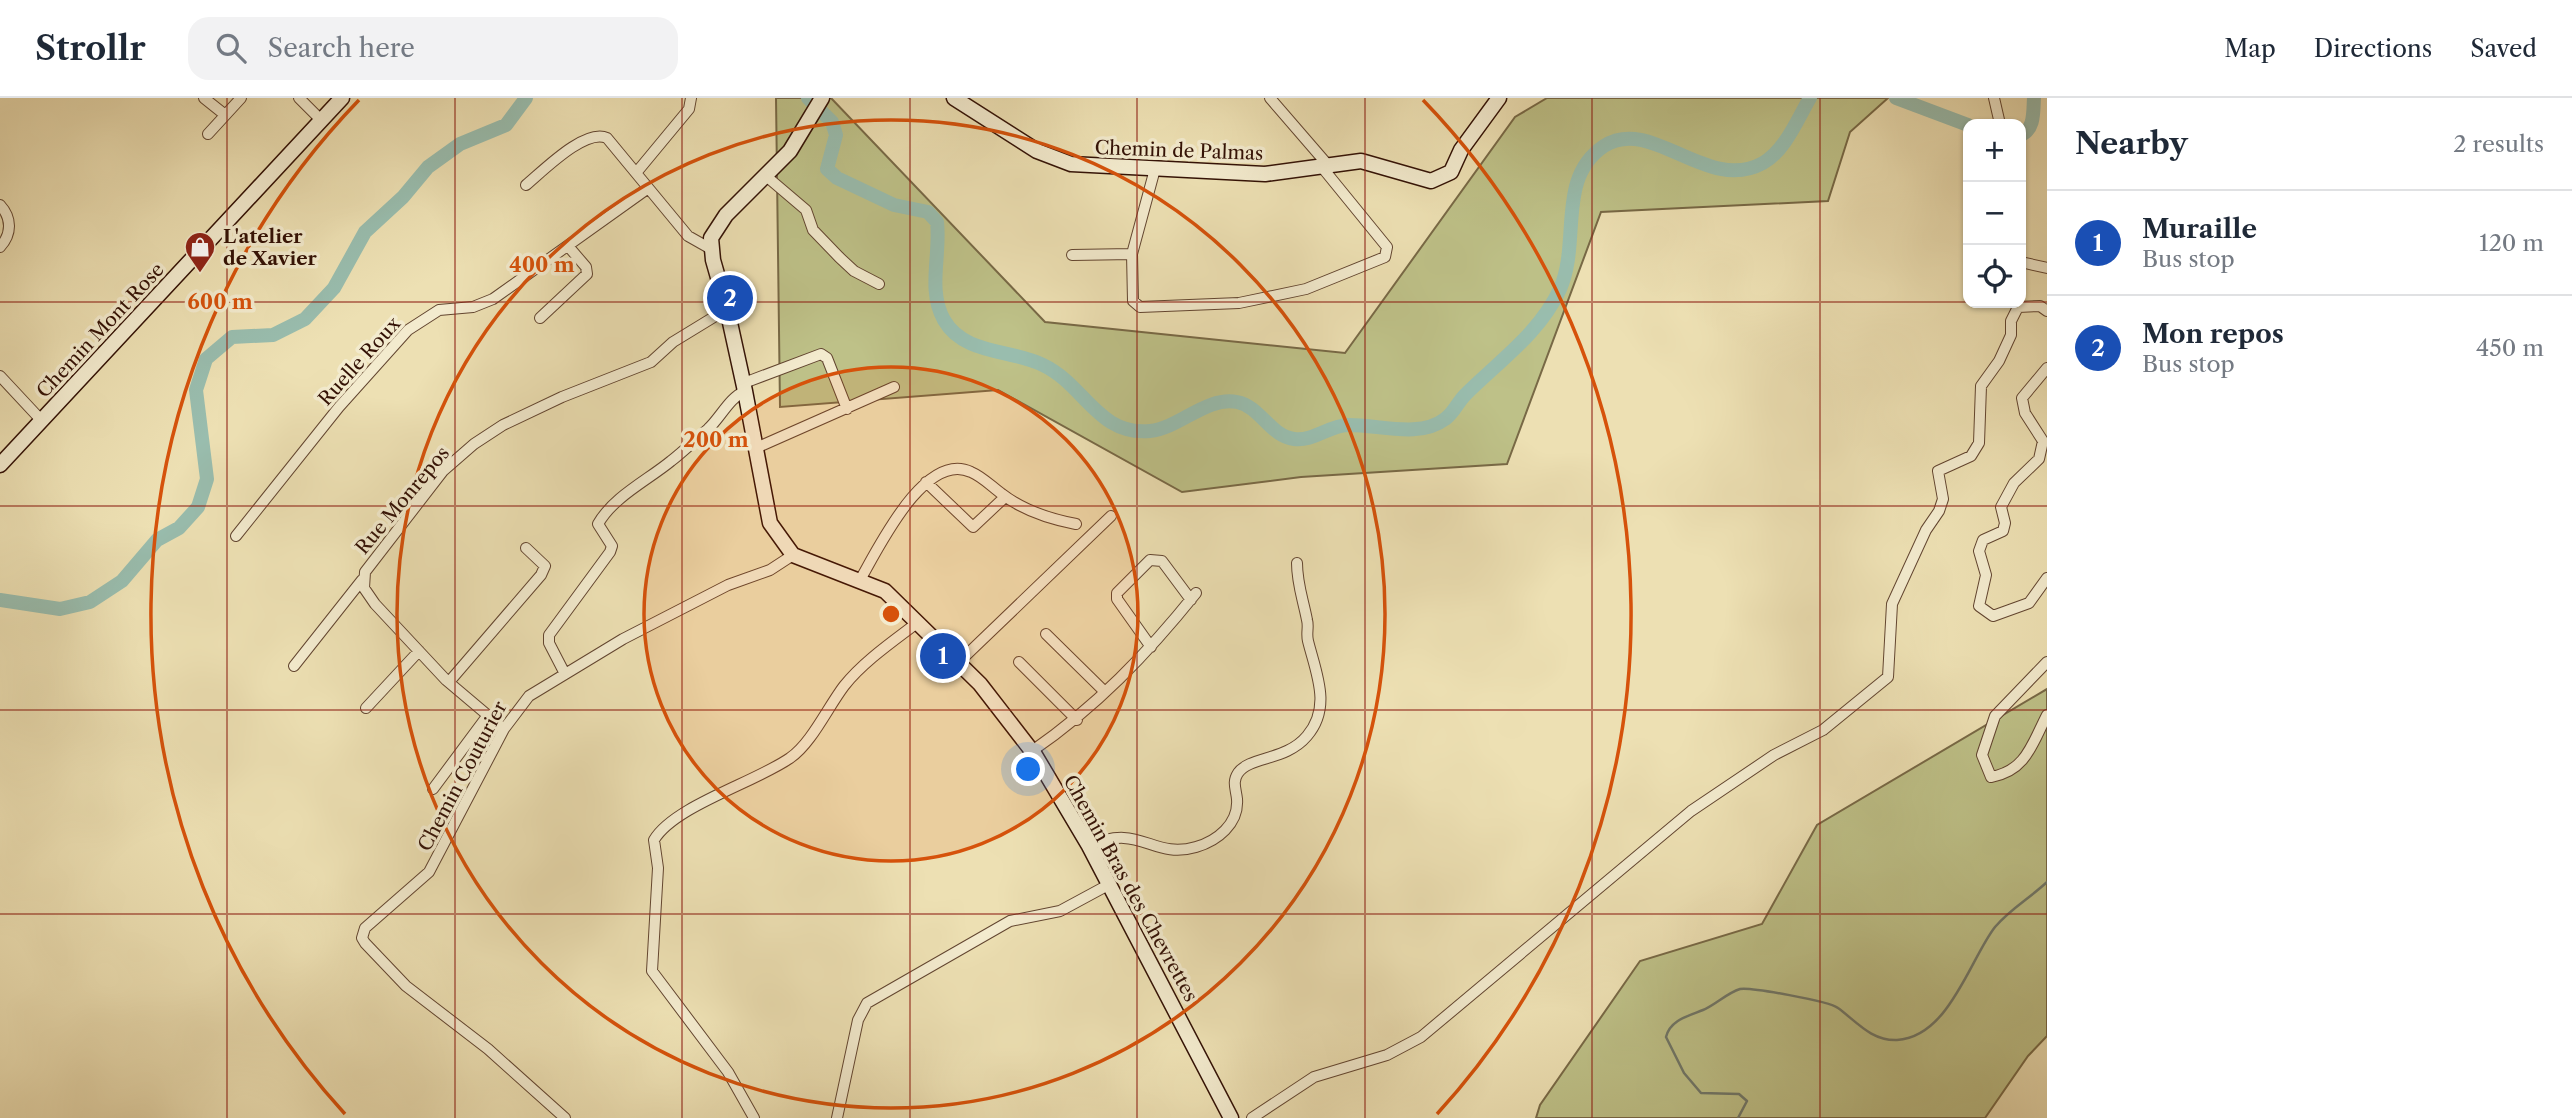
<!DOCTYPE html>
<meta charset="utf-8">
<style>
:root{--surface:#fff;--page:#f2f2f3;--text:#1f2937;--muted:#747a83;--line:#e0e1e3;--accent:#1a73e8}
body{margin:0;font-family:"Libre Caslon Text",serif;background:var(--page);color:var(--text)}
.controls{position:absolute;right:21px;top:21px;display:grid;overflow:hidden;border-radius:14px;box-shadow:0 2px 5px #0004}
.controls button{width:63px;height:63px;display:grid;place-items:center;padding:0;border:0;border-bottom:2px solid var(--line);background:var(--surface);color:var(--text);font:35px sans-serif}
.you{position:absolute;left:1029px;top:672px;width:24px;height:24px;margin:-18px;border:5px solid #fff;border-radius:50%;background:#1a73e8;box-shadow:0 0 0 10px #1a73e833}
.badge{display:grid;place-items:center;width:46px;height:46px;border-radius:50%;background:var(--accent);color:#fff;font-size:23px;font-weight:700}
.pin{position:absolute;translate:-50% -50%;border:4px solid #fff;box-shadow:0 2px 7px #0006}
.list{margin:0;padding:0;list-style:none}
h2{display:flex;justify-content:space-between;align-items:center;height:91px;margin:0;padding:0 28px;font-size:30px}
h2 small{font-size:23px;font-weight:400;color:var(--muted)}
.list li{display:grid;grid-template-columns:46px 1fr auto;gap:21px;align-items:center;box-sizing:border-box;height:105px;padding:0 28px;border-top:2px solid var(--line)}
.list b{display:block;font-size:26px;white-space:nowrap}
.list p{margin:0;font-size:23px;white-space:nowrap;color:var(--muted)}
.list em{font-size:23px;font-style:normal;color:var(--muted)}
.icon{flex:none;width:38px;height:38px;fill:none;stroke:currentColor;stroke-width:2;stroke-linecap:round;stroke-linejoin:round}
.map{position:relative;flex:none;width:2047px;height:1020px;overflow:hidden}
header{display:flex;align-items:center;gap:42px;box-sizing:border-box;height:98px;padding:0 35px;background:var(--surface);border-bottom:2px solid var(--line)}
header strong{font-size:33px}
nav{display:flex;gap:38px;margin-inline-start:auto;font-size:24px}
.search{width:490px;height:63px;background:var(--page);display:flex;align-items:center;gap:18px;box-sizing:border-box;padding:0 24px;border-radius:21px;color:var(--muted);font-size:26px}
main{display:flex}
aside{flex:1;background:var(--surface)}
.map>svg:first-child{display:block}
.green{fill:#bec188;stroke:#786946;stroke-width:2}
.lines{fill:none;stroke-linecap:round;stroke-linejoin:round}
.stream{stroke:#70786a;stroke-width:2.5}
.river{stroke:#99bdae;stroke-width:14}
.street-casing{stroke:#624530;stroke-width:12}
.secondary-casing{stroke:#331105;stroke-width:17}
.street{stroke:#f3ebce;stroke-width:10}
.secondary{stroke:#f3ebce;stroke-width:14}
.grid{fill:none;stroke:#8f2418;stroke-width:2;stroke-opacity:0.55}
.ring{fill:none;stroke:#d6520b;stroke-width:3.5}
.labels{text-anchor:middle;stroke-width:7;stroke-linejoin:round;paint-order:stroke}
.street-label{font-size:19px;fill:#331105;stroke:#f3ebce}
.poi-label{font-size:19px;font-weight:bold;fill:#331105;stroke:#f3ebce;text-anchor:start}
.centre{fill:#d6520b;stroke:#f3ebce;stroke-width:3.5}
.ring-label{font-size:21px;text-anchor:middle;font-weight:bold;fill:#d6520b;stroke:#f3ebce;stroke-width:7;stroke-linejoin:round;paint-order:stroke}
</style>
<header>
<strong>Strollr</strong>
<div class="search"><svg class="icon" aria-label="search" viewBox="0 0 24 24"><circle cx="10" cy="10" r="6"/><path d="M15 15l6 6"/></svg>Search here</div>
<nav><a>Map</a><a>Directions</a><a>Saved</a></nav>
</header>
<main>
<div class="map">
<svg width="2047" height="1020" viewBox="0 0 2047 1020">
<rect width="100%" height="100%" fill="#ede0b3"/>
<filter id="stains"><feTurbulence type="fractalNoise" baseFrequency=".00286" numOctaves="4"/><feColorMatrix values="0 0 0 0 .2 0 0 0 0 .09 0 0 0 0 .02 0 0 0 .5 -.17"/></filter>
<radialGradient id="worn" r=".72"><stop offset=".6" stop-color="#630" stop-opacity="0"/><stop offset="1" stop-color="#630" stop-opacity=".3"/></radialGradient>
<path class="green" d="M776,0H831L1045,224L1345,255L1515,19L1547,0H1888L1850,34L1828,103L1601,114L1507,366L1301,379L1182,394L998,292L780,309Z
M2047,591V938L2028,958L1985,1020H1536L1540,1007L1640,863L1762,826L1817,727Z"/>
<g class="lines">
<path class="stream" d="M1738,1020L1747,1003L1739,996L1701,995L1684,975L1666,939C1670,922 1688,918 1703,912C1715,907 1727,895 1740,891C1750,889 1829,903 1838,910C1856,923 1871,943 1897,942C1949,939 1970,861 1995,829C2010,811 2030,800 2047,784"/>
<path class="river" d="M808,0L832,24L836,37L827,71L837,80L894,107L928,114L937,124C941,156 927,192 944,222C964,257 1011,251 1043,267C1085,287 1098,338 1150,333C1180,330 1206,298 1237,304C1260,308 1270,338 1294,341C1312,344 1329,328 1347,327C1377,326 1419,341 1445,321C1453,316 1458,304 1465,297C1498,264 1540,235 1560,191C1581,143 1556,80 1604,48C1652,17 1707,96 1763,65C1785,53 1798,20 1810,0
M1896,0L1968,27
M2021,37C2035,31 2033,13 2034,0
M0,502L60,511L90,504L122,483L157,442L179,430L198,409L207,381L196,292L206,261L232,239L273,237L305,221L334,190L365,134L403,99L428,69L460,46L506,27L526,0"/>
<g class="street-casing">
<path id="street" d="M204,0L224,16
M299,0L321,22
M1270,0L1327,66
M1994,0L2000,26
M208,36L241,0
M1155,71L1132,156L1133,203L1140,209L1239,205L1306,191L1385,159L1387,149L1321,68
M636,75L689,11L691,0
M766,78L806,112L813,132L839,159L854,173L879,186
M526,87C543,73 585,30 607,40L688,138L711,151
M0,107C12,120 12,136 0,149
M1072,157L1132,156
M2021,164L2047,170
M540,220L587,176L586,169L568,148
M2047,270L2022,300L2025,315L2043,343L2039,361L2014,385L2001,409L2005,425L2003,433L1983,442L1979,453L1986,477L1979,508L1993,518L2029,505L2047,480
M0,278L42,323
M744,285L821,256L827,260L847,311
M756,350L894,289
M926,384L973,429L1005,399
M236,438L339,309L408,232L439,212L473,209L493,201L647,91
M860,482C878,451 925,352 971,374C983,379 992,389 1002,396C1024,413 1050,421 1076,426
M1046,536L1105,594
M1151,549L1117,501V495L1150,462L1162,463L1191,502
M959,564L1111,418
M1019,564L1077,622
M2047,564L1995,618L1982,657L1991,679C2026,673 2032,646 2047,617
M294,568L362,482
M564,574L549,545V537L610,454L612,448L598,426C613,399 648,382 671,363C684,353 696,341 708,331C721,319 729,300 745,293
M449,584L541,477L545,468L526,450
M366,610L419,553
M504,631L446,582L375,506L364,490L365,474L443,373L474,346L503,327L562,299L651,264L673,244L727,211
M1032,653C1096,609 1147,556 1196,495
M433,691L488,617
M1089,748C1140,724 1152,762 1196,749C1217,743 1239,726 1237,701C1236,691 1232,684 1238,675C1250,658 1286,663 1307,638C1332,609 1316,575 1308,543C1306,535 1309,529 1307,522C1303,501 1297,486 1297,465
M565,1020L488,951L406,888L365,845L362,840L365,830L429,774L504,631L529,598L623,541L728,487L770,472L793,457
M754,1020L728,974L652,873L658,770L654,742C674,708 756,684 790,660C811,646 828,609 844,588C863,564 892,544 917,525
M837,1020L858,922L867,905L1010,823L1060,813L1110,786
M1252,1020L1314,979L1387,957L1421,939L1691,713L1774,657L1823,632L1888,579L1892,506L1926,432L1939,413L1943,401L1938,373L1971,358L1979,345L1981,288L1999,263L2011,237V223L2018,209L2040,208L2047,213"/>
</g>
<g class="secondary-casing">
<path id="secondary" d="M822,0L790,53L726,117L711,140L713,162L727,211L745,293L770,425L793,457L885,493L980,586L1035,657L1089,748L1231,1020
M954,0L1037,53L1071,66L1265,76L1361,63L1431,83L1451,74L1461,52L1499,0
M0,367L342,0"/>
</g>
<use href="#street" class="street"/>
<use href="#secondary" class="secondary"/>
</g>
<path class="grid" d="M227,0V1020M455,0V1020M682,0V1020M910,0V1020M1137,0V1020M1365,0V1020M1592,0V1020M1820,0V1020M0,204H1968M2021,204H2047M0,408H2047M0,612H2047M0,816H2047"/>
<circle cx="891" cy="516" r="247" fill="#d6520b" fill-opacity=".12"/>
<g class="ring">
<circle cx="891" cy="516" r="247"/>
<circle cx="891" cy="516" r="494"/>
<path d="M345 1016A740 740 0 0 1 359 2M1423 2A740 740 0 0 1 1437 1016"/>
</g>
<defs>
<g id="shop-pin" transform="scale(1.575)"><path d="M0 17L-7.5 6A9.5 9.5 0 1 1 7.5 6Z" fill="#8f2418" stroke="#f3ebce"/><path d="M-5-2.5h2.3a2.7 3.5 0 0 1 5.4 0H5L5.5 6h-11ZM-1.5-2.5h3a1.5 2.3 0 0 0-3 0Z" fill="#fff"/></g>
</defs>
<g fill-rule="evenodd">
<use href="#shop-pin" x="200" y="149"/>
</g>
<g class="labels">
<g class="street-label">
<text transform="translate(1179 52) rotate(2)" y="7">Chemin de Palmas</text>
<text transform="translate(100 232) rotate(-47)" y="7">Chemin Mont Rose</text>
<text transform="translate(359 263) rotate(-48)" y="7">Ruelle Roux</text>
<text transform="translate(402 402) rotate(-50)" y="7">Rue Monrepos</text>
<text transform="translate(462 678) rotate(-62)" y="7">Chemin Couturier</text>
<text transform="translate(1131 790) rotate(61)" y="7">Chemin Bras des Chevrettes</text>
</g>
<g class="poi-label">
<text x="223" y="145">L'atelier<tspan x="223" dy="22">de Xavier</tspan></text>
</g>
</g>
<circle cx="891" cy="516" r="10" class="centre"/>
<g class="ring-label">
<text x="542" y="174">400 m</text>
<text x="220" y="211">600 m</text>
<text x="716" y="349">200 m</text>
</g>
<rect width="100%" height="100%" filter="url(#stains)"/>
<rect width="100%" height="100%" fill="url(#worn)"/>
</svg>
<div class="controls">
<button>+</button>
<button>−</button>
<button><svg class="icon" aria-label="locate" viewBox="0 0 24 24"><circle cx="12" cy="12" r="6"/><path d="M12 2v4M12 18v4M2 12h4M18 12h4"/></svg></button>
</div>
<div class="you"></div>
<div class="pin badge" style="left:943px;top:558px;background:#1a4fb4">1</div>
<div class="pin badge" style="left:730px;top:200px;background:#1a4fb4">2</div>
</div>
<aside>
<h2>Nearby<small>2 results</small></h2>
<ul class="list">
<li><span class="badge" style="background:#1a4fb4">1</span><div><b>Muraille</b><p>Bus stop</p></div><em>120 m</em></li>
<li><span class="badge" style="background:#1a4fb4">2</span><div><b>Mon repos</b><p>Bus stop</p></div><em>450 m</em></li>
</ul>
</aside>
</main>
